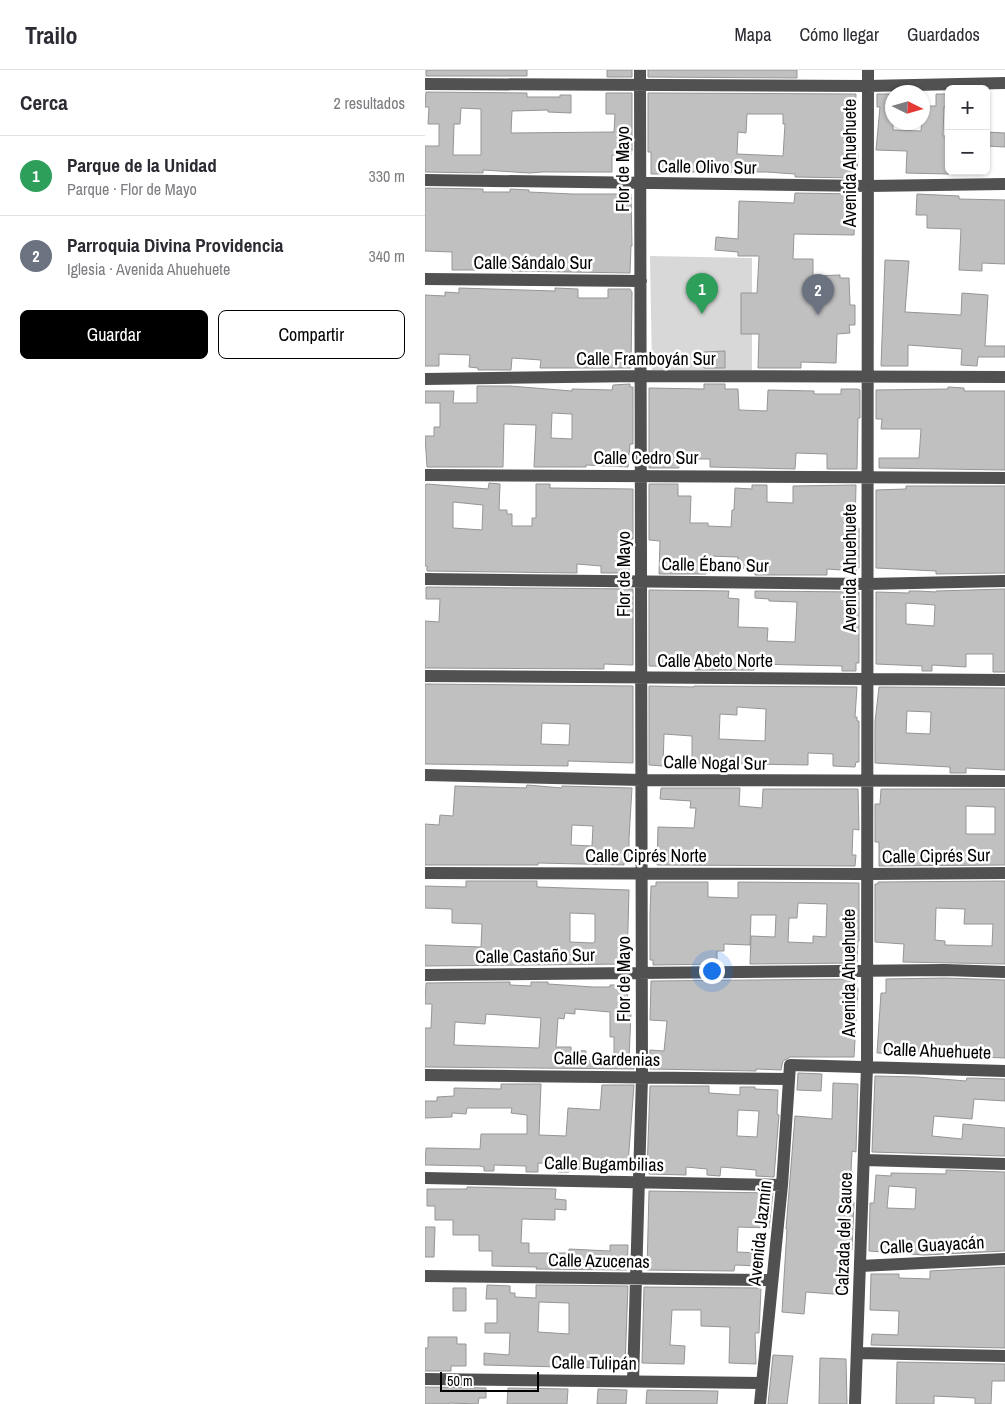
<!DOCTYPE html>
<html lang="es">
<meta charset="utf-8">
<style>
:root{--surface:#fff;--page:#f7f7f7;--text:#2b2b33;--muted:#7c7c81;--line:#e1e1e2;--accent:#000}
body{margin:0;font-family:"Archivo Narrow",sans-serif;background:var(--page);color:var(--text)}
.controls{position:absolute;right:15px;top:15px;display:grid;overflow:hidden;border-radius:8px;box-shadow:0 1px 4px #0004}
.controls button{width:45px;height:45px;display:grid;place-items:center;padding:0;border:0;border-bottom:1px solid var(--line);background:var(--surface);color:var(--text);font:25px sans-serif}
.compass{position:absolute;left:460px;top:15px;width:45px;height:45px;border-radius:50%;background:var(--surface);box-shadow:0 1px 4px #0004;rotate:95deg}
.scale{position:absolute;left:15px;bottom:12px;width:99px;box-sizing:border-box;padding-left:5px;border:2px solid #000;border-top:0;font-size:14px;line-height:18px;white-space:nowrap;color:#000;-webkit-text-stroke:4px #fff;paint-order:stroke}
.you{position:absolute;left:286px;top:900px;width:18px;height:18px;margin:-12px;border:4px solid #fff;border-radius:50%;background:#1a73e8;box-shadow:0 0 0 8px #1a73e833}
.badge{display:grid;place-items:center;width:32px;height:32px;border-radius:50%;background:var(--accent);color:#fff;font-size:16px;font-weight:700}
.pin{position:absolute;translate:-50% -41px;filter:drop-shadow(0 1px 2px #0008)}
.pin::after{content:'';position:absolute;top:26px;width:18px;height:15px;background:inherit;clip-path:polygon(0 0,100% 0,50% 100%)}
.list{margin:0;padding:0;list-style:none}
h2{display:flex;justify-content:space-between;align-items:center;height:65px;margin:0;padding:0 20px;font-size:21px}
h2 small{font-size:16px;font-weight:400;color:var(--muted)}
.list li{display:grid;grid-template-columns:32px 1fr auto;gap:15px;align-items:center;box-sizing:border-box;height:80px;padding:0 20px;border-top:1px solid var(--line)}
.list b{display:block;font-size:19px;white-space:nowrap}
.list p{margin:0;font-size:16px;white-space:nowrap;color:var(--muted)}
.list em{font-size:16px;font-style:normal;color:var(--muted)}
.actions{display:flex;gap:10px;padding:15px 20px}
.actions a{flex:1;padding:11px 0;border:1px solid var(--accent);border-radius:8px;text-align:center;font-size:18px;color:var(--accent)}
.actions .main{background:var(--accent);color:#fff}
.map{position:relative;flex:none;width:580px;height:1334px;overflow:hidden}
header{display:flex;align-items:center;gap:30px;box-sizing:border-box;height:70px;padding:0 25px;background:var(--surface);border-bottom:1px solid var(--line)}
header strong{font-size:24px}
nav{display:flex;gap:28px;margin-inline-start:auto;font-size:18px}
main{display:flex}
aside{flex:1;background:var(--surface)}
.map>svg:first-child{display:block}
.green{fill:#d8d8d8}
.building{fill:#c0c0c0;stroke:#959595;fill-rule:evenodd}
.lines{fill:none;stroke-linecap:round;stroke-linejoin:round}
.minor{stroke:#515151;stroke-width:12}
.labels{text-anchor:middle;stroke-width:5;stroke-linejoin:round;paint-order:stroke}
.street-label{font-size:18px;fill:#000;stroke:#fff}
</style>
<header>
<strong>Trailo</strong>
<nav><a>Mapa</a><a>Cómo llegar</a><a>Guardados</a></nav>
</header>
<main>
<aside>
<h2>Cerca<small>2 resultados</small></h2>
<ul class="list">
<li><span class="badge" style="background:#2e9e5b">1</span><div><b>Parque de la Unidad</b><p>Parque · Flor de Mayo</p></div><em>330 m</em></li>
<li><span class="badge" style="background:#6b7280">2</span><div><b>Parroquia Divina Providencia</b><p>Iglesia · Avenida Ahuehuete</p></div><em>340 m</em></li>
</ul>
<div class="actions"><a class="main">Guardar</a><a>Compartir</a></div>
</aside>
<div class="map">
<svg width="580" height="1334" viewBox="0 0 580 1334">
<rect width="100%" height="100%" fill="#fff"/>
<path class="green" d="M225,186L327,188V300H227Z"/>
<path class="building" d="M1,0H102V6H1Z
M182,0H207V7H182Z
M223,0H372V8L223,7Z
M1,22L102,23V27H135V25H146V43L123,42V40L87,41L86,63L189,62L190,44H181V23H207V81H206V85H187V102H117L105,103L58,100V103L0,102V76H14V54H3L4,37H0ZM36,38L56,39V85H28L29,54H35Z
M223,23L431,24L430,48H432L430,84H433L432,106L431,108L370,107V104L342,102H238V104H226V82H223ZM322,44H358V54H360L358,86L312,84L313,62L321,63Z
M452,24H468V60L496,61L498,36H511V24H524V38L519,37L518,66H524V104L481,103L482,81L451,80L455,37H452Z
M561,62L580,63V77L561,76Z
M0,118L58,119V122H85V119L104,120V122L147,124H206L207,176H206L205,203L87,201V198L56,197V200H27V182L0,181Z
M370,123L431,124L429,165L369,164L368,189H388V206L415,205V208H424L425,235H430V255H424L425,263L412,264L411,293L376,292V298H333L334,264H316V223H332L334,186H313V182L290,180L291,167L313,169L314,131L369,133Z
M492,124L534,126V129L580,130V194L557,193V201L534,200L536,159L502,158V145H491Z
M460,190L484,191L480,242L536,245L537,223L563,225L560,276H580V287H553L552,296L536,295L537,279L483,275V296H456Z
M34,218L130,221V218L153,219V228H183V219H205L207,222L206,298H115L116,290L87,288L86,300H53V298L44,297L45,285L14,284V296H0V225L20,226V222L34,223Z
M300,281V298H279V282Z
M205,314V317H208V374H205L203,397L161,395V397H109L111,355L79,354L78,397H2L0,366H9V357H15V333H0V321H29L28,333H52V316H85L147,321V319L187,320L188,315ZM127,343L147,344V369L126,368Z
M279,314H300V319H313L314,340L342,341L343,320L389,321V324H416V319H433L435,320V348H433L432,399H402V384L371,383L370,399L285,397V389H254V398H224V318L279,319Z
M523,317L539,318V321H580V400L454,398V388H494L496,359H456L457,349H451V320L523,319Z
M64,413L75,414L74,440H82V444H87V456H107V448H111V414H125V418L208,419V469H206L204,503H176V496L152,494V503L2,501V496H0V415L2,414L63,419ZM28,432L58,435L57,460L28,458Z
M224,414H253V426H266L265,453H283V456L306,457L307,440H309L310,418L327,419V415H342V432L368,433V416L431,415L430,458H434V498L431,497V501L402,499V505H330V498H312L313,487L282,486L281,504H234L235,471L224,470Z
M481,416H580V503L511,504V501L451,498V420L481,419Z
M1,517L208,519V595L179,594V599L0,598V551L14,552L15,529H1Z
M580,519V602H568V584H541V597L507,595V601H497V596L451,594V522L484,523V521H493L511,522V521ZM481,533L510,535L509,556L481,554Z
M224,520L304,521L303,528L314,529L313,557L343,558L342,571L370,572L372,532L344,531V529L330,528V521L434,522V593H431V601H417V596L329,594V600H270V597L224,596Z
M0,614L208,616V693L143,691V696L0,694ZM117,653L145,654L144,675L116,674Z
M224,616L269,617V616L432,617L430,647H432V651H434V692H431L430,697L408,696V684L383,683V695L267,693V666L239,664L238,696L224,695ZM312,637L341,639L340,671L294,669L295,644L312,645Z
M454,617L580,618V700L541,698V703H525V697L450,693V652ZM482,641L506,642L505,664L481,663Z
M102,715L137,718V716L207,718L204,768V779H206L205,794L199,793V795L113,793V795H0V754L14,755L15,745L28,746L30,716L101,718ZM147,755L168,756L167,776L146,775Z
M236,718H315L314,736L337,738L338,719H433L434,760L428,759L427,785H431L430,796L232,795L233,757L269,758L271,738H265L266,731L235,729Z
M456,719H580V795L454,796V772H450V734H455ZM541,736L570,737V764H541Z
M41,811H112V817L204,820L202,894L0,896V875L56,877L57,854L27,853V839L0,838V816L41,817ZM145,843L170,844V871L168,873L145,872Z
M580,811V894L478,892L479,874L450,872V814H453V812ZM511,838L540,839L539,854H568L567,876L520,875V871L510,870Z
M231,812H283V827L313,828V812L434,813V871H433L432,893L325,894L326,866L350,867L351,845H326L325,875L299,874V881H292V894L228,895V890H225V844L226,816H231ZM373,833L402,834L401,867L388,866V873L363,872L364,848H372Z
M520,908L580,910V988L452,983L456,923H461V909Z
M432,909L431,918H433L429,987H365L358,991L356,1000L331,999V1001L225,999V980L239,981L242,951L225,950L226,911Z
M85,912V915L106,916V912H123V914L168,917H185V915H203L202,942H206L204,990H209V999L0,997V958H6L7,934H0L1,913ZM150,939L185,942V967H189V989H186V991H160L161,981L146,980V977H131L133,948L139,949L140,943L150,944ZM61,944L116,948L114,978L29,975L30,952L60,954Z
M373,1003L397,1004L396,1021L372,1020Z
M450,1006L492,1007L541,1011L542,1008L580,1009V1031L549,1029L547,1049L509,1046L507,1066L537,1069L538,1054L580,1058V1086L447,1082Z
M408,1013L433,1014L431,1082L427,1081L426,1102H428L426,1132H429L427,1180H423L421,1225L381,1222L379,1244L357,1242L362,1159H361L370,1046L407,1049Z
M76,1014H116L114,1065L141,1066L143,1038L175,1040L177,1015H209L203,1094H201L200,1101L163,1099L144,1100V1102H133L134,1094L113,1093V1102H101V1096L69,1095V1101H59V1097L55,1096L0,1095L1,1078L55,1079L56,1064H102V1045L86,1043L87,1038H42L41,1044L27,1043V1047L0,1048V1031H12V1027L29,1026V1018L76,1019Z
M225,1016H284V1023L315,1025V1017H330V1019L353,1020L352,1044L354,1045L349,1107L331,1106V1100L296,1097L295,1106L282,1105V1099L261,1097V1105L224,1104V1101H222ZM313,1040L334,1041L332,1067L312,1066Z
M521,1100L580,1102V1181L499,1185L444,1181L445,1133H449L451,1105L466,1106V1103L521,1104ZM464,1116L491,1118L490,1139L462,1138Z
M42,1117L131,1119L130,1129L141,1130V1140L130,1139V1150L97,1149L96,1173H104V1183H144V1179L185,1181V1175H203L202,1200L111,1199L112,1197L67,1196V1181H54V1165H28V1150H10V1136H2V1119H42Z
M224,1121L348,1123L344,1158L313,1157L312,1182L335,1183L334,1196L310,1195L309,1201L222,1200Z
M0,1157H10L9,1187H0Z
M580,1197V1278L446,1275L447,1264L473,1265L474,1241L445,1240L446,1204H474V1208L505,1209V1201Z
M62,1215L85,1216V1223H90V1227L111,1228V1215L203,1216L200,1296L172,1295V1298L59,1295V1283L84,1285L85,1263H60V1253H72V1229H61ZM114,1232L144,1233V1264L113,1262Z
M219,1217L336,1218L334,1263H330L331,1294L304,1293L305,1257L276,1256V1240H247L245,1275L260,1276L259,1294L217,1293Z
M28,1218H41V1241H28Z
M3,1267H32V1274H41V1296H26V1301H0V1278H3Z
M348,1285L368,1286L362,1334H343Z
M395,1288L421,1289L422,1334H394Z
M472,1292L580,1294V1311H567L566,1334H550V1328L509,1326V1334H471Z
M0,1317L61,1318V1328H54L53,1334L24,1333V1334H0Z
M83,1318L143,1319L142,1334H82Z
M173,1319L202,1320L201,1334H172Z
M222,1320L293,1321L292,1334H221Z"/>
<g class="lines">
<path class="minor" d="M0,14L443,16L580,13
M0,110L443,116L580,114
M0,209L216,211
M0,309L216,306L580,307
M0,405L580,408
M0,509L442,514L580,511
M0,606L580,610
M0,705L217,710L580,711
M0,803L442,804L580,803
M0,905L520,900L580,902
M0,1005L364,1009
M439,1090L580,1094
M0,1108L357,1115
M435,1196L580,1189
M0,1206L347,1210
M432,1283L580,1286
M0,1309L337,1313
M208,1311L217,1007L215,0
M335,1334L357,1115L365,995L580,1001
M430,1334L442,996L443,0"/>
</g>
<g class="labels">
<g class="street-label">
<text transform="translate(425 93) rotate(-90)" y="6">Avenida Ahuehuete</text>
<text transform="translate(282 97) rotate(1)" y="6">Calle Olivo Sur</text>
<text transform="translate(198 99) rotate(-90)" y="6">Flor de Mayo</text>
<text x="108" y="199">Calle Sándalo Sur</text>
<text x="221" y="295">Calle Framboyán Sur</text>
<text x="221" y="394">Calle Cedro Sur</text>
<text transform="translate(290 495) rotate(1)" y="6">Calle Ébano Sur</text>
<text transform="translate(425 498) rotate(-90)" y="6">Avenida Ahuehuete</text>
<text transform="translate(199 504) rotate(-90)" y="6">Flor de Mayo</text>
<text x="290" y="597">Calle Abeto Norte</text>
<text transform="translate(290 693) rotate(1)" y="6">Calle Nogal Sur</text>
<text x="221" y="792">Calle Ciprés Norte</text>
<text transform="translate(511 786) rotate(-1)" y="6">Calle Ciprés Sur</text>
<text transform="translate(110 886) rotate(-1)" y="6">Calle Castaño Sur</text>
<text transform="translate(424 903) rotate(-90)" y="6">Avenida Ahuehuete</text>
<text transform="translate(199 909) rotate(-90)" y="6">Flor de Mayo</text>
<text transform="translate(512 981) rotate(2)" y="6">Calle Ahuehuete</text>
<text transform="translate(182 989) rotate(1)" y="6">Calle Gardenias</text>
<text transform="translate(179 1094) rotate(1)" y="6">Calle Bugambilias</text>
<text transform="translate(335 1163) rotate(-84)" y="6">Avenida Jazmín</text>
<text transform="translate(419 1164) rotate(-88)" y="6">Calzada del Sauce</text>
<text transform="translate(507 1175) rotate(-3)" y="6">Calle Guayacán</text>
<text transform="translate(174 1191) rotate(1)" y="6">Calle Azucenas</text>
<text transform="translate(169 1293) rotate(1)" y="6">Calle Tulipán</text>
</g>
</g>
</svg>
<div class="controls">
<button>+</button>
<button>−</button>
</div>
<svg class="compass" viewBox="-18 -18 36 36"><path d="M0-13l5 13h-10z" fill="#e53935"/><path d="M0 13l5-13h-10z" fill="#7c7c81"/></svg>
<div class="scale">50 m</div>
<div class="you"></div>
<div class="pin badge" style="left:277px;top:244px;background:#2e9e5b">1</div>
<div class="pin badge" style="left:393px;top:245px;background:#6b7280">2</div>
</div>
</main>
